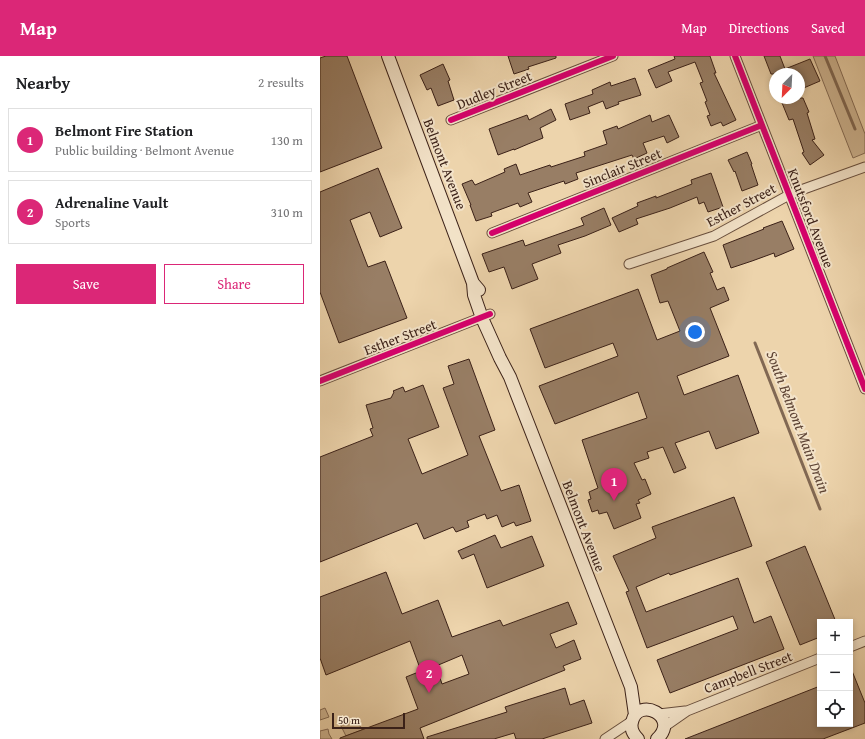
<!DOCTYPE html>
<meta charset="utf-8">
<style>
:root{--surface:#fff;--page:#f6f6f6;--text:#202124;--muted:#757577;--line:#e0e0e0;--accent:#db2777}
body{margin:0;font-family:"Gentium Book Plus",serif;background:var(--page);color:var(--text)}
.controls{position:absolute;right:12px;bottom:12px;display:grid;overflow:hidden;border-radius:0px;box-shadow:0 2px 6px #0003}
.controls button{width:36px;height:36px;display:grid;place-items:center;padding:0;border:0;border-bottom:1px solid var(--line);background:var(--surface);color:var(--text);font:20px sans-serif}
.compass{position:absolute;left:449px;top:12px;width:36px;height:36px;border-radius:50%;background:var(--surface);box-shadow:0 2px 6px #0003;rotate:204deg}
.scale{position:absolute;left:12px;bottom:10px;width:73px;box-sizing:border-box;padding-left:4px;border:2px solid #3b2118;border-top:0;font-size:11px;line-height:14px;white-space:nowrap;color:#3b2118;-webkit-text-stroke:3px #f3e3c9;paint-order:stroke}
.you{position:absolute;left:375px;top:276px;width:14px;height:14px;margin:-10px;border:3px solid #fff;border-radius:50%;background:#1a73e8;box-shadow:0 0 0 6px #1a73e833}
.badge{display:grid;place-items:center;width:26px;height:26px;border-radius:50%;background:var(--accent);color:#fff;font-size:13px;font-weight:700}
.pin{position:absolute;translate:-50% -33px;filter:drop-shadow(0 1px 2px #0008)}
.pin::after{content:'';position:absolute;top:21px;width:14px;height:12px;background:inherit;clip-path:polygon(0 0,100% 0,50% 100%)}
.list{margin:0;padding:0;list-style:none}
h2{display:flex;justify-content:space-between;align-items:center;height:52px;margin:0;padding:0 16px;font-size:17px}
h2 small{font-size:13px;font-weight:400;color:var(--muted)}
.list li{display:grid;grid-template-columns:26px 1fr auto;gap:12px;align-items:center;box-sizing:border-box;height:64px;margin:0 8px 8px;padding:0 8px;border:1px solid var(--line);border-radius:0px}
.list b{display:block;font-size:15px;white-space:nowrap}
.list p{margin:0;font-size:13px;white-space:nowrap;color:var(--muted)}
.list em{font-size:13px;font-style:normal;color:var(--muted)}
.actions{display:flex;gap:8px;padding:12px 16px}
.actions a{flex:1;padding:9px 0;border:1px solid var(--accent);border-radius:0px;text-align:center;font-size:14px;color:var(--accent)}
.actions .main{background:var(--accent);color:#fff}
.icon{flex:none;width:22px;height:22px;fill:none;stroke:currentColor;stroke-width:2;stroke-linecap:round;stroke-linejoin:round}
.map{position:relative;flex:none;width:545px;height:683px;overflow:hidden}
header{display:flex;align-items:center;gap:24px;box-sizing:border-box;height:56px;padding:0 20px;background:var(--accent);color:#fff}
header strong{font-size:19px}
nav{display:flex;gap:22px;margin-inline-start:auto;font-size:14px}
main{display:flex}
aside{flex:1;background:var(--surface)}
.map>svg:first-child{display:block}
.green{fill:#cfb693;stroke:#856c56}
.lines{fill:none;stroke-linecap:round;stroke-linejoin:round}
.stream{stroke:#816853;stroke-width:3}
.building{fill:#987e65;stroke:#3b2118;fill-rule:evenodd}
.street-casing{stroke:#684e3d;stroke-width:11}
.secondary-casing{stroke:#3b2118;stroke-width:14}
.street{stroke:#f3e3c9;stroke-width:9}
.secondary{stroke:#f3e3c9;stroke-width:12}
.cycleway-casing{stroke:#f3e3c9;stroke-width:8}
.cycleway{stroke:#d6006c;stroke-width:6}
.labels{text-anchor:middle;stroke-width:4;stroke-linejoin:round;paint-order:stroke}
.street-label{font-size:14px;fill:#3b2118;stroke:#f3e3c9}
.water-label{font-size:15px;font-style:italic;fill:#5e4435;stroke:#f3e3c9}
</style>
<header>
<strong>Map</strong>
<nav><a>Map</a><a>Directions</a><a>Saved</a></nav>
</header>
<main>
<aside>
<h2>Nearby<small>2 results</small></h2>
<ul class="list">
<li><span class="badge">1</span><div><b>Belmont Fire Station</b><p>Public building · Belmont Avenue</p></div><em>130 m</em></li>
<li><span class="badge">2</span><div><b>Adrenaline Vault</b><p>Sports</p></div><em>310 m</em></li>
</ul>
<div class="actions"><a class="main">Save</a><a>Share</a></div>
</aside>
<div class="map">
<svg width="545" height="683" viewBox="0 0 545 683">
<rect width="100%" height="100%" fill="#edd4ac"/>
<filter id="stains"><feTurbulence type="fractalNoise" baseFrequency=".005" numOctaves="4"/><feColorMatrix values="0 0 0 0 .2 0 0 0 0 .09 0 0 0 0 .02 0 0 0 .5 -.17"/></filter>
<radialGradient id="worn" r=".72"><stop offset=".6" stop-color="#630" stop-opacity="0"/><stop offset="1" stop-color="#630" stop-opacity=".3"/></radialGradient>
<path class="green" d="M493,0H515L545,78V97L533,102Z
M5,652L9,661L0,664V654Z
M33,663L37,664L42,674L26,680L20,668Z
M8,673L9,678L12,683H0V675Z"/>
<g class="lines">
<path class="stream" d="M505,0L535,73
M435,287L500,453"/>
</g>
<path class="building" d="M6,0H27L62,92L0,116V2Z
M188,0H236V2L208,11L209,13L194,18Z
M354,0H390L396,17H394L416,64L403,70L401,66L391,70L387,60L390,59L385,46L387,45L380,27L383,26L375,6L348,16L352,25L336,32L328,14L355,3Z
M444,0H460L465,13L490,3L500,25L479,34V18H451Z
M123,8L130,24L128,25L134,44L118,50L111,32L107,34L100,19Z
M315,22L321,39L298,46L299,48L286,53L283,45L268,51L270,57L250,64L245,48L273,38L272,34L290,26L291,30Z
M460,42H483L489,56L487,57L495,83L492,84L504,99L490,109L482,97L484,96L473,63L469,64Z
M231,53L236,64L220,72L223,82L208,88L194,94V93L178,99L169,73L207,59L209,64Z
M330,59L332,66L349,59L359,81L347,87L344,80L323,87L327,97L314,103L312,99L256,117L258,123L245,128L244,125L208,137L212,146L200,151L198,147L171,157L172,160L156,165L150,149H151L142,128L152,124L155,129L185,116L184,113L196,108L200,119L230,109L231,111L265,100L264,96L287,88L283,75L297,70L298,73Z
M427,96L432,108H431L438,129L422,135L415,115L414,116L408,104Z
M58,112L82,172L60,181L50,156L30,164L48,211L65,205L87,262L19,287L0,236V136Z
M391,117L403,151L388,156L384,146L379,148L377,141L350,152L316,163L318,168L299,176L292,162L318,150L317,147L336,140V142L372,128L371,124Z
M284,152L291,169L265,180L238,189L241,197L212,208L218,223L192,233L184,211L169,216L162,198L203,184L205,190L264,169L261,162Z
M462,165L474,193L455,201L454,197L432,205L411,212L403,189L444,173L443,172Z
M384,196L393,216L390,217L397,234L404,231L409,244L390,252L409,300L357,320L364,339L418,319L439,377L396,393L389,375L355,387L366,412L354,417L343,391L327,396L329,402L314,407L322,424L325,423L331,438L318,444L320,447L316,448L321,462L294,473L287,456L279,458L278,454L272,456L268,444L271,443L269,436L278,432L262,384L327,362L318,336L235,368L219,330L298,300L293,287L225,312L210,273L318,233L337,284L360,275L348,245L340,247L331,219L347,213V212Z
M149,303L175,374L159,380L181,435L199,429L211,465L196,470L194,466L182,471L177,459L167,463L165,458L147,465L149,471L136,476L133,471L104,483L97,467L0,506V401L53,380L50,373L53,372L46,349L71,342L74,336L73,335L83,331L85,336L103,329L119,371L88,383L102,418L148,399L123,332L134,328L128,310Z
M414,441L432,490L350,519L349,517L316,531L326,556L418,522L434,567L451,560L464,593L350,637L337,604L418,573L413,560L327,592L306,536L309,535L293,500L336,482L332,471Z
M175,479L181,492L212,480L224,510L167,532L154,498L142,503L138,495Z
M485,490L516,566H500V581L480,589L446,506Z
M66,516L82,558L118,544L132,581L180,564L183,570L248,546L257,568L230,578L236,592L254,584L261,603L243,610L245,614L100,672L104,683H20V682L98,653L86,621L101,615L90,585L6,619L0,602V541ZM142,599L149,618L122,628L116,610Z
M530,610L545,647V667L503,683H365L500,630V668H530Z
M245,632L250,649L264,644L272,667L222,683H196L194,677L174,683H107V681L187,656L185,651Z"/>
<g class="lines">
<g class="street-casing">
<path id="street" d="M415,0L545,333
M131,64L293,0
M172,177L442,69
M309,208L394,180L469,139L481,134L545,111
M0,325L170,258
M530,591L545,585
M339,658L365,655
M344,671L367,655L500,602
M285,683L312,665"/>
</g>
<g class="secondary-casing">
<path id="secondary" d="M68,0L153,227L159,234
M153,227L154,239L162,262L180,302L190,321L311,631L315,659
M318,683C313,678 310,673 312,666C318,639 361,661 337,683"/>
</g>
<use href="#street" class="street"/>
<use href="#secondary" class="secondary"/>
<g class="cycleway-casing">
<path id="cycleway" d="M415,0L545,333
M131,64L293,0
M172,177L442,69
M0,325L170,258"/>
</g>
<use href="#cycleway" class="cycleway"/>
</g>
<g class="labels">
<g class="street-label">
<text transform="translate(174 34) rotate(-22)" y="5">Dudley Street</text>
<text transform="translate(125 108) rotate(69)" y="5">Belmont Avenue</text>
<text transform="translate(302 112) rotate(-22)" y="5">Sinclair Street</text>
<text transform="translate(421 149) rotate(-28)" y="5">Esther Street</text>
<text transform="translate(491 162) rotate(69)" y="5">Knutsford Avenue</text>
<text transform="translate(80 281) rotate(-21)" y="5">Esther Street</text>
<text transform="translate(264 470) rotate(69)" y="5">Belmont Avenue</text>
<text transform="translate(428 616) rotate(-21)" y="5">Campbell Street</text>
</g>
<g class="water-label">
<text transform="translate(478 366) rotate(69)" y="5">South Belmont Main Drain</text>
</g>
</g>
<rect width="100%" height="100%" filter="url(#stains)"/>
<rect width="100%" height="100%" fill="url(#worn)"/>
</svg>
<div class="controls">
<button>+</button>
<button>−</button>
<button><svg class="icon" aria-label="locate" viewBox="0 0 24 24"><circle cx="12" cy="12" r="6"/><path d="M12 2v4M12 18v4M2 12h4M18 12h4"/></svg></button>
</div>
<svg class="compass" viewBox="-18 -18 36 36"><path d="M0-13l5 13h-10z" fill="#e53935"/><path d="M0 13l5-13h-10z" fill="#757577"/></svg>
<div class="scale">50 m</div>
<div class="you"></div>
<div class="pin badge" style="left:294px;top:445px">1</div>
<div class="pin badge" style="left:109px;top:637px">2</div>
</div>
</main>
